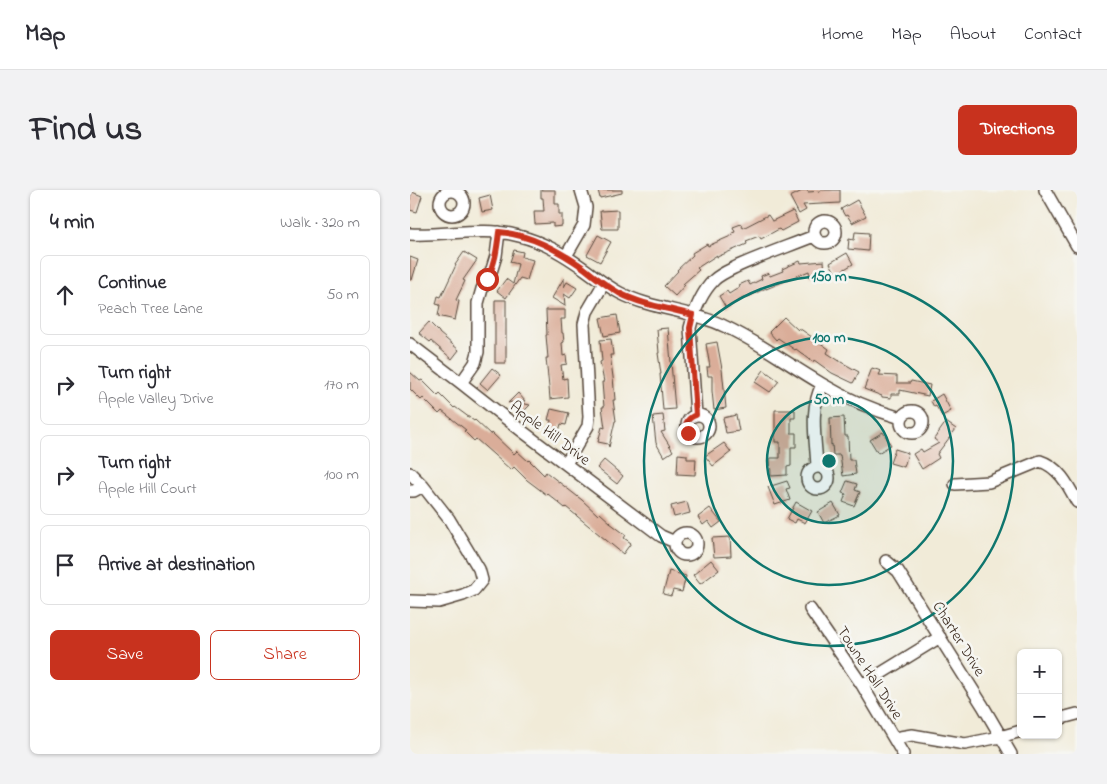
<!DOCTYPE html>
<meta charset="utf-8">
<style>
:root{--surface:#fff;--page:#f2f2f3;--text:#2b2b33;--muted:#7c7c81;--line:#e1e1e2;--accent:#c8321e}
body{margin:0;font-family:"Indie Flower",sans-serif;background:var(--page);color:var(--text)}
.controls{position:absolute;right:15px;bottom:15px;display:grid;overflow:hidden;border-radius:8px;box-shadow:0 1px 4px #0004}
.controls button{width:45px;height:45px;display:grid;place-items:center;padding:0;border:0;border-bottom:1px solid var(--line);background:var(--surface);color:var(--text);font:25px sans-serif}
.stop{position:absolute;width:15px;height:15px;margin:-11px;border:4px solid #c8321e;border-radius:50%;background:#fff}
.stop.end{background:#c8321e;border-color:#fff;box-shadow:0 1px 5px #0008}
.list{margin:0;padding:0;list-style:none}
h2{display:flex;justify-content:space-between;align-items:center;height:65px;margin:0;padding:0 20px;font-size:21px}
h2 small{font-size:16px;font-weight:400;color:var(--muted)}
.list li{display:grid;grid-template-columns:32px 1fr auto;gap:15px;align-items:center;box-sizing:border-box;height:80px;margin:0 10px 10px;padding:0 10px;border:1px solid var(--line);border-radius:8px}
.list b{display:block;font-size:19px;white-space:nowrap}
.list p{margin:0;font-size:16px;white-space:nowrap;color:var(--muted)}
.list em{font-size:16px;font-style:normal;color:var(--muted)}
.actions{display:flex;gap:10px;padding:15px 20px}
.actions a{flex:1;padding:11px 0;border:1px solid var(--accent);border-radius:8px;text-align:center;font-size:18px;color:var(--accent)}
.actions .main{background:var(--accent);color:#fff}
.icon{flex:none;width:28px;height:28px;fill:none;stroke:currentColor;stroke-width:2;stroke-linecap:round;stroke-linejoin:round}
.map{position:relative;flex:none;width:667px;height:564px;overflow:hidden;border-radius:8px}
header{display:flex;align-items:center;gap:30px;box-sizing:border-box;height:70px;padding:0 25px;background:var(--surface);border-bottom:1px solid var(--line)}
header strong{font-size:24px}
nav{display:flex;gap:28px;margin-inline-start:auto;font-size:18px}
.intro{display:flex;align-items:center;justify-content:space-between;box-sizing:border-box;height:120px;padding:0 30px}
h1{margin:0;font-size:35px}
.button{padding:12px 22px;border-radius:8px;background:var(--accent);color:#fff;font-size:18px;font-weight:700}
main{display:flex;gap:30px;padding:0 30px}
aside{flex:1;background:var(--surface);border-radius:8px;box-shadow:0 1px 4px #0004}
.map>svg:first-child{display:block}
.building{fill:#daad99}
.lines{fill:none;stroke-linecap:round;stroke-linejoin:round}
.minor-casing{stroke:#56473a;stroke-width:14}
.minor{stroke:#fff;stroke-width:11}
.route{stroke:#c8321e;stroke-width:6}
.ring{fill:none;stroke:#0f766e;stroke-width:2.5}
.labels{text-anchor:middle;stroke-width:5;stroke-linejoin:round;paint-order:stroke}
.street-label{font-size:16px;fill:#3b2a1e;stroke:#f6f6f2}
.centre{fill:#0f766e;stroke:#f6f6f2;stroke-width:2.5}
.ring-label{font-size:15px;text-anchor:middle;font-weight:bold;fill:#0f766e;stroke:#f6f6f2;stroke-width:5;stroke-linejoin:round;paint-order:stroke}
</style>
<header>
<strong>Map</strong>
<nav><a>Home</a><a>Map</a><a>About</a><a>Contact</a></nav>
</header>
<div class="intro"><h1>Find us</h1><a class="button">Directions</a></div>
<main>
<aside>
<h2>4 min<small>Walk · 320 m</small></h2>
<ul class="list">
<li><svg class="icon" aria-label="ahead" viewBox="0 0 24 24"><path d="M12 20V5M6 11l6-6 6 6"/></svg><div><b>Continue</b><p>Peach Tree Lane</p></div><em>50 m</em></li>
<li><svg class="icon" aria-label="right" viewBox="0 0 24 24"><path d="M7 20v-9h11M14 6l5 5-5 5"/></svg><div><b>Turn right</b><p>Apple Valley Drive</p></div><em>170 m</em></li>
<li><svg class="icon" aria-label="right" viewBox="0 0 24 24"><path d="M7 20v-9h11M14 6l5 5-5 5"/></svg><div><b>Turn right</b><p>Apple Hill Court</p></div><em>100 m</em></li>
<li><svg class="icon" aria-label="arrive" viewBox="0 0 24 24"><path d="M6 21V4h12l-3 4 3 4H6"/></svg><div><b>Arrive at destination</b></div></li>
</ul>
<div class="actions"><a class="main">Save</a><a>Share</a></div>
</aside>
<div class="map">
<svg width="667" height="564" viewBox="0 0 667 564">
<rect width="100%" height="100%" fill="#f6f6f2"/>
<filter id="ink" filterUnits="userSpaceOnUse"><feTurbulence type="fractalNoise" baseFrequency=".02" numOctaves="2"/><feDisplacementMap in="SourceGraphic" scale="10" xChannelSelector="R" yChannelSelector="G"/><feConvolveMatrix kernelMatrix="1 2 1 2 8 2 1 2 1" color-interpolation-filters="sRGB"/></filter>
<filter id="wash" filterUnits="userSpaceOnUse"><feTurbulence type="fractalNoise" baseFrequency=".0096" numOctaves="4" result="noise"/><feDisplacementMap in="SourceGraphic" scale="20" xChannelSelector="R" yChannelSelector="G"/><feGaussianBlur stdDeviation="1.12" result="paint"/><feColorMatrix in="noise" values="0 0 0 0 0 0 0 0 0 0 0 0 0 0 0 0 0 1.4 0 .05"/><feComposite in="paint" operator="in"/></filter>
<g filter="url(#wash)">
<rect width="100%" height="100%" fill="#f1ebd8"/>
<g id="blocks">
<path class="building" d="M131,0H145V14H149V24H152V36L143,37V33L125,34L124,21H134L133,8H131Z
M188,0H212V3L190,8Z
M394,0H397L398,2L411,1V0H430V13L393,15L396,20L389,24L380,7Z
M2,2L12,6L7,22L0,20V8Z
M80,5L83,20L72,22L69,8Z
M447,10L456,26L442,33L437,25L435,26L431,19Z
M208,20V39H192L190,21Z
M383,21L388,32L371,41L369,39L351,49L349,46L336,51L337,54L307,67V65L287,78L289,80L273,94L275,95L265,106L254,96L268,81L267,80L283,65L282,63L297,54L298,56L323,45L322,43L325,42L323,37L331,34L333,38L358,25L362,31Z
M445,42L459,43L458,61L438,59L439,49L444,50Z
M188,45L201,52L190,72L177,65Z
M104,60L113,62L112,67L123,70L117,90L110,88L96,108L87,101L96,89L103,94L108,74L100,72Z
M54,62L67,70L53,90L55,91L46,110L49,111L45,130L28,126L30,115L26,114L28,106L31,107L46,75H45Z
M437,63L443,74L426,84L420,73Z
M0,67L8,70L2,90H0Z
M390,71L391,73L414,71L415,85L400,87L399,81L356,99V98L336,108L335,107L316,118L309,106L317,101L319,104L330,97L329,95L338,91L340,95L352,89L351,86L359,83L360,86L373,81L372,79Z
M154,88V97L157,92L167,98L160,108L154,104L155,116L142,108Z
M85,110H96V173H85Z
M136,120H155V129H151L152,143H153L154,152L152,153L153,166L156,165L157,174L151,175L153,189L157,188L158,207L140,209L139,197L136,168H138L136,145H137Z
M207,125L210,143L194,146L190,128Z
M374,127L388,140L389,138L419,159L417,163L431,172L449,182L443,193L422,183L404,170L403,172L386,159L385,160L368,148L366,150L359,142Z
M19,132L29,142V143L49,160L42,169L21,151L20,152L9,143Z
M258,138L265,219L253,220L250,184H251L248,163H249L247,139Z
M201,149L203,165H200L203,187L205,210H203L206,231H205L199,257L198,254L188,252L192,237L195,238L192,217H194L192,192H194L190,172L192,171L190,150Z
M307,152L312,179L316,218L304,220L302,201V186H298L297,177H300L296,154Z
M82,178L91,185L78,200L70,193Z
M462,178L471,181L469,185L487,186V193H500L501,191L520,195L518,206L490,200V204H481V208L472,207V206L454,199Z
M354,180L369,191L360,202L345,192Z
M0,182L10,191L12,190L28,206L30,204L44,218L45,217L64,231L65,230L81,245L82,243L104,264L107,261L118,271L119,270L134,285L136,282L172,310L188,325L190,323L201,333H200L216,345L214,348L221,353L213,364L156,317L155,318L138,304L137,305L117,290L104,277L101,280L66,249L64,251L54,241L56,240L32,221L29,224L13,208L11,210L0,199Z
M108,203L115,211L105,212L120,215L112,223L102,212L98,213Z
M532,204L541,221L532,226L526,216L524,217L521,211Z
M141,219L159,223L156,235L151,234L149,241L140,239L141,230H138Z
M365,220H385V228H381V243H386V257H381V276L377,277V285L361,286L360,268H370V252H365Z
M253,225L255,241L251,242L263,261L254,267L246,253L243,226Z
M326,225L329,241L316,243L313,228Z
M434,227L435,246H438L439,270H444L446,284L433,286L430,265H423L422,254L421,255L420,228Z
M536,232L546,239L527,264L529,268L512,279L503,264L511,259L513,262L529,253L524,249Z
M473,242L481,255L468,263L460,250Z
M314,253L321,262L303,276L295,266Z
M485,259L498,263L494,277L480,273Z
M268,264L277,265V269H286L285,285L267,284Z
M194,270L213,286L207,294L187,278Z
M377,291L380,298L376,299L380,310L365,315L358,297Z
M437,291L447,294L445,300L450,302L444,316L433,312L436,304L432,303Z
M277,312L280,323L264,327L261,316Z
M386,312L402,321L395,333L387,329L385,333L377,329Z
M423,313L430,325L414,333L408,322Z
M300,318L311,332L303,338L298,331L293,335L288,327Z
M320,347L321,366L304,367L302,348Z
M301,370L309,380L290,394L283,385Z
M259,381L276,386L272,402L263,400L261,406L253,404Z"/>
</g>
</g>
<g filter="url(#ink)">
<use href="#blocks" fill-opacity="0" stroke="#56473a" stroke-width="1"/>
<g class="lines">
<g class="minor-casing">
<path id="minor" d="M635,0L667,56
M30 13a12 12 0 1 1 24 0a12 12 0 1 1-24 0Z
M404 42a11 11 0 1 1 22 0a11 11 0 1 1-22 0Z
M0,44C36,46 73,36 109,46C134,52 155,65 176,80C187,88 198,97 210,103C243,120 281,120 314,136C349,152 379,175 412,194C437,209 463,220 491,228
M156,66L174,35L176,17L171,0
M0,154L51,193L112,241L251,346L265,352
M51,193L65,173L68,162V113L72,99L82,79L86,66L89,42
M491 232a11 11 0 1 1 22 0a11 11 0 1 1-22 0Z
M277 236a11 11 0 1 1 22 0a11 11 0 1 1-22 0Z
M286,225L280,138C284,122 292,102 304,90C310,84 320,80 328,76C353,65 379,56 404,46
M156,274L178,236L179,227L174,134L177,122L194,93
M397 288a11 11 0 1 1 22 0a11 11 0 1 1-22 0Z
M407,277C406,250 399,220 412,195
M0,283L13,296L39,329L69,379L72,390L64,400L53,405L29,412L0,411
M545,294L579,292L630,271C649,277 658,295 667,312
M0,301H4L13,296
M265 354a11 11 0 1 1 22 0a11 11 0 1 1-22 0Z
M476,371L488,381L573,516L601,564
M400,419L452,495L493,564
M452,495L530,447
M648,529L667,524
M484,548L502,545L555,554L590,547L611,541"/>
</g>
<use href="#minor" class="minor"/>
</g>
</g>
<g class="lines" filter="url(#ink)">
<path class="route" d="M77,89C85,74 87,59 89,42C121,45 148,60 174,78C185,87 197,96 209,103C232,115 258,118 283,125L280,138L286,225C277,228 274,234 278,243"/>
</g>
<circle cx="419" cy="271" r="62" fill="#0f766e" fill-opacity=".12"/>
<g class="ring">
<circle cx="419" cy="271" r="62"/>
<circle cx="419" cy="271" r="124"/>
<circle cx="419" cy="271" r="185"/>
</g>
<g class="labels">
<g class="street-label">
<text transform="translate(141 242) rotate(37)" y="6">Apple Hill Drive</text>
<text transform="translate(550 448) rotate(58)" y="6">Charter Drive</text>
<text transform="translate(461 482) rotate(57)" y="6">Towne Hall Drive</text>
</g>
</g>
<circle cx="419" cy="271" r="8" class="centre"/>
<g class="ring-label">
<text x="419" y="91">150 m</text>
<text x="419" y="152">100 m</text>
<text x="419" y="214">50 m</text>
</g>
</svg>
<div class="controls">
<button>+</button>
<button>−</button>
</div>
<div class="stop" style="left:77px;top:89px"></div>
<div class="stop end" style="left:278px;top:243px"></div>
</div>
</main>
